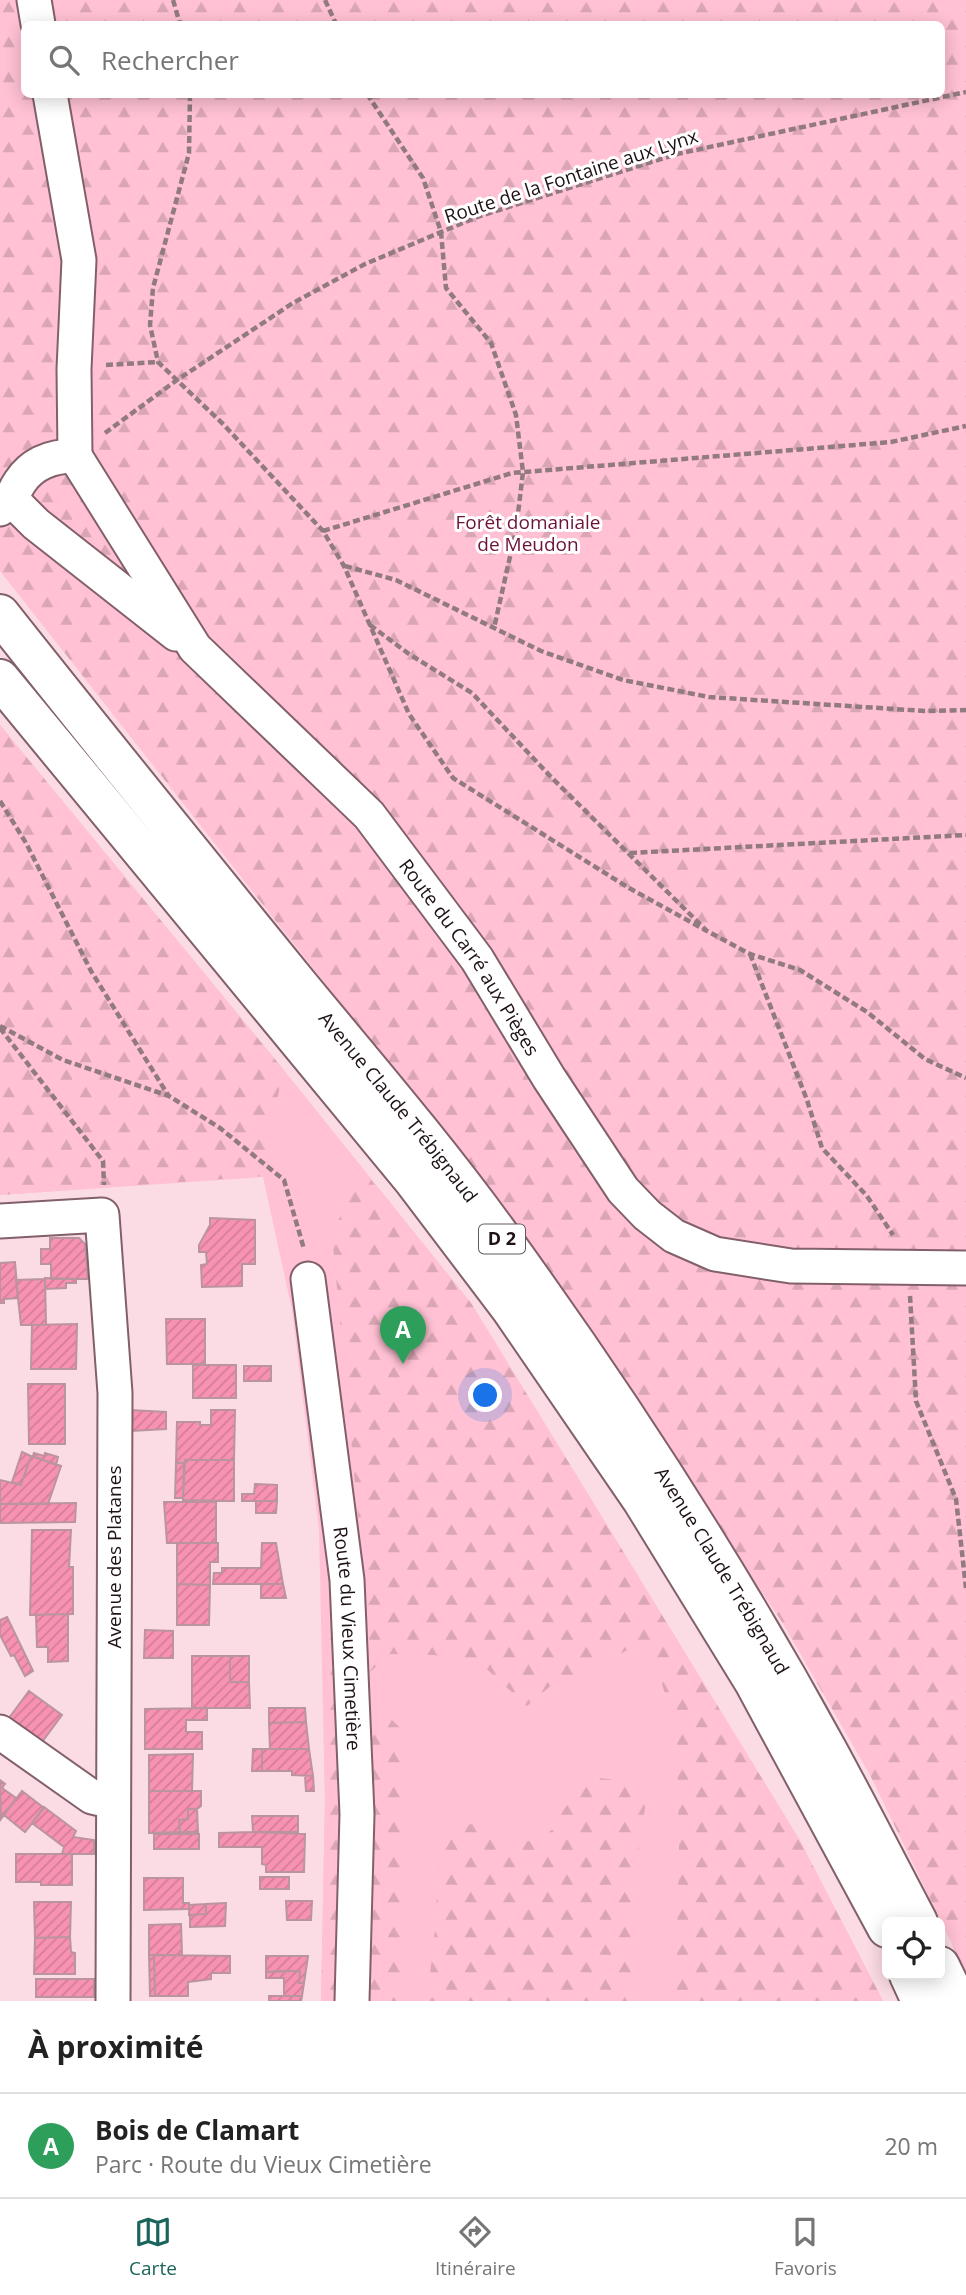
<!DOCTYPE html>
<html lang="fr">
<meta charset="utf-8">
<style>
:root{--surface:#fff;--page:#f6f6f6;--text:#222;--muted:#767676;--line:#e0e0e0;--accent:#1b645b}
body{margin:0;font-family:"Open Sans",sans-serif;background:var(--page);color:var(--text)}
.controls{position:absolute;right:21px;bottom:21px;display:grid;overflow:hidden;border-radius:10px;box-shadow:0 4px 18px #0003}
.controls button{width:63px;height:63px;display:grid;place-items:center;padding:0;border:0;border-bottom:2px solid var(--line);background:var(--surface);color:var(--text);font:35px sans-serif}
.you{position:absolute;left:486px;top:1396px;width:24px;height:24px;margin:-18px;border:5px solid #fff;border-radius:50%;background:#1a73e8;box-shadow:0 0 0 10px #1a73e833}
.badge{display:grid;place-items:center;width:46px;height:46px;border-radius:50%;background:var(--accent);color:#fff;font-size:23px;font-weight:700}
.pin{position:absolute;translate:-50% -58px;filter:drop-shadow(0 2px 4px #0008)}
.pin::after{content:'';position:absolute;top:37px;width:24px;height:21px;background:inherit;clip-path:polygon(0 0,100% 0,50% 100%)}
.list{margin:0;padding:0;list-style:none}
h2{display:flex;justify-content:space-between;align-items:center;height:91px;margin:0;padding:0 28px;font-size:30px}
h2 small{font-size:23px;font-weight:400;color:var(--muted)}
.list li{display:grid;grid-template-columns:46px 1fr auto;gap:21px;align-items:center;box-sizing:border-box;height:105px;padding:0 28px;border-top:2px solid var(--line)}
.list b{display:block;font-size:26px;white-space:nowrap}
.list p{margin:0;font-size:23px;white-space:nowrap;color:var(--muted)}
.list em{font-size:23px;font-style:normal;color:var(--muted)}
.icon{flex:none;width:38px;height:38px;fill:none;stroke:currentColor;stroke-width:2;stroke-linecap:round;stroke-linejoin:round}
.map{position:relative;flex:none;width:966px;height:2001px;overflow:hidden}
.search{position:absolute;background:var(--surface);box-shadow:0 4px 18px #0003;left:21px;right:21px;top:21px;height:77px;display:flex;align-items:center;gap:18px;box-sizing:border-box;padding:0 24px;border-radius:10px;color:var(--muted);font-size:26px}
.sheet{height:196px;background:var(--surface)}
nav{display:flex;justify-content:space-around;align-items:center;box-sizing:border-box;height:98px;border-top:2px solid var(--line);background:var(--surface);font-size:19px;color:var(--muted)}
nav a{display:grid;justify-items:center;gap:4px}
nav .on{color:var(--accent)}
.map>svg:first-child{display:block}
.green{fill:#ffc1d3}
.forest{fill:url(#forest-firs);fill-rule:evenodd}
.building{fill:url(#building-hatch);stroke:#ba949f;stroke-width:2}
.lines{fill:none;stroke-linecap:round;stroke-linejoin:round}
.minor-casing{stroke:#82606a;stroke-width:37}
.major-casing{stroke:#82606a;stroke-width:42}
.path{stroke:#917a81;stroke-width:4.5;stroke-dasharray:7 3.5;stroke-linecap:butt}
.minor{stroke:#fff;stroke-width:33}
.major{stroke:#fff;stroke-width:38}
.labels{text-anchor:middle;stroke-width:6;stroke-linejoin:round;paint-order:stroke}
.shield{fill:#fff;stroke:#62595c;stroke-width:2}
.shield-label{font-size:18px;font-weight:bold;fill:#1f1216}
.street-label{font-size:19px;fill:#1f1216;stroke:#fff}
.park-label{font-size:19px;fill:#6c133a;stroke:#fff}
</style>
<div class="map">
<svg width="966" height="2001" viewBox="0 0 966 2001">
<defs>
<pattern id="forest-firs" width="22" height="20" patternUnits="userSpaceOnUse" patternTransform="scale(1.75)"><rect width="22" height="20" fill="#ffc1d3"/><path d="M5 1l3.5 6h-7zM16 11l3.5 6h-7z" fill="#daa5b4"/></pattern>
<pattern id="building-hatch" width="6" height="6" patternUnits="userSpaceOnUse" patternTransform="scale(1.75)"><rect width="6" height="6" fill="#f892b3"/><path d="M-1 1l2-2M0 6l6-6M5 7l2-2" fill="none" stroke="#d47d99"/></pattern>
</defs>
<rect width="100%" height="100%" fill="#fbdbe4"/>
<path class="green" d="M0,725L283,1069L471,1303L799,1839L883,2001H321L325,1800L319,1529L292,1310L263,1177L0,1195Z"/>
<path class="forest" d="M0,0H966V1973L870,1775L782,1622L505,1212L0,571ZM24,24H942V94H24Z
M0,725L283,1069L263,1176L0,1195Z
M362,1169L471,1303L799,1839L883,2001H675L679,1854L677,1729L650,1649L631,1648L589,1671L554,1683L527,1706L478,1661L434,1655L390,1654L370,1672L369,1634L332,1234Z
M322,1612L342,1614L343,1707L382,1711L406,1733L404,2001H321L325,1800Z
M591,1777L625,1781L646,1802C634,1868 632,1934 632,2001H427L436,1920L438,1856L455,1826L474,1824L503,1846L539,1839L556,1827L562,1811Z"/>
<path class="building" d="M210,1218L255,1220V1264H242V1286L202,1287L201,1265L207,1264L206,1252H199V1245L210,1225Z
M50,1238H79L85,1244L88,1279H51V1264H41V1249H50Z
M15,1262L18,1298L4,1299V1303H0V1263Z
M45,1278L76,1279V1283H66V1288L45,1289Z
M45,1279L46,1325H21L16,1280Z
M166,1319H205V1364H167Z
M77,1324L76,1369H31L32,1325Z
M193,1365H236V1398H193Z
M244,1366H271V1381H244Z
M28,1384H65V1444H29Z
M130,1410L166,1412V1429L131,1431Z
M211,1410H235L234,1460H185V1463H176L177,1422H200V1425H211Z
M22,1452L31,1456L21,1485L12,1482Z
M34,1453L44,1456L45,1453L58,1457L56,1465L33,1456Z
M31,1456L61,1466L48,1504H0V1480L21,1485Z
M185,1460H234V1501L183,1500Z
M176,1463H184L183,1498H175Z
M255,1484L277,1485V1501H242V1494H254Z
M256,1501H277L276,1513H256Z
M164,1502H216V1543H167Z
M76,1503L75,1522L0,1523V1504Z
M32,1530H71L69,1567H73V1614L30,1615Z
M177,1543H218V1562H210V1585L177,1584Z
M262,1543H276L283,1584H213L214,1573H222V1568H261Z
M177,1584L210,1585L209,1625H177Z
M261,1584H283L286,1598H261Z
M68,1614V1661L48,1662V1647H37L36,1615Z
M7,1617L33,1671L25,1676L14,1655L11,1656L0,1635V1620Z
M145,1630L173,1631V1658H144Z
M192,1656H230V1682H249L250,1708H192Z
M230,1656H249V1682H230Z
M29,1691L62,1715L42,1742L9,1718Z
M207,1708V1720H186V1732H202V1749H145V1709Z
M269,1708H305L306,1722L269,1723Z
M306,1722L309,1749H270L269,1723Z
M253,1749H262V1771H252Z
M262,1749H309L313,1776L292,1775V1771H262Z
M193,1754L192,1791H149V1755Z
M305,1776H313L314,1791H306Z
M0,1780L5,1784L2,1788L16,1798L1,1819Z
M22,1791L44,1808L25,1832L4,1815Z
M149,1791H201V1806L197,1809H188V1819L179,1820L180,1832L149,1833Z
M44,1807L76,1831L73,1837L94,1840V1854H62L64,1847L32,1823Z
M188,1809H197L198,1832H180L179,1820L188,1819Z
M252,1816H298V1832H253Z
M253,1832L305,1834L304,1872H266V1865L262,1864V1847H219V1833Z
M154,1834H199V1849H154Z
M16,1854H72V1885H41V1882H16Z
M260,1877H289V1889H260Z
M144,1878H183V1903H189V1909L144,1910Z
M286,1901H312L311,1920H287Z
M34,1902H71L70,1937L35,1938Z
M226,1903L225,1926L190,1927V1915L206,1914V1904Z
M206,1904V1914L189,1915V1905Z
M181,1924L182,1955H149V1925Z
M70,1937L71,1952L75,1953V1974H34L35,1938Z
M149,1955H154L155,1996H150Z
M154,1955L230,1956V1973H211V1979L188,1982V1996H155Z
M266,1956H308L304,1983H299L300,1971L266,1972Z
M278,1971H300L299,1983H304L302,1996H284V1978H266V1972Z
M36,1979H94V1997H36Z
M269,1996H302L301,2001H269Z"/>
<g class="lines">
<g class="minor-casing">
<g id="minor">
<path d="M34,0L38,24"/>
<path d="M50,94L79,260L74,369L75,456"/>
<path id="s1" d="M75,456L195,648L369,815L477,959L549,1078L623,1190L647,1215L674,1236L715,1254L791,1266L966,1268"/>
<path d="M12,500L36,524L176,634"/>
<path d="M0,509C15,498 11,495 20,482C33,462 53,456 75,456"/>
<path d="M0,1221L102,1215L115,1393L113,2001"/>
<path id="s2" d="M308,1279L347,1580L357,1814L352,2001"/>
<path d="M0,1732L92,1797L113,1802"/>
</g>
</g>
<g class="major-casing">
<g id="major">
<path id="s3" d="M0,614C98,738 198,861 298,984C364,1064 433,1144 495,1229C616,1395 729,1570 828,1751C859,1808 888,1865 918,1922"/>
<path d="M0,679L414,1181L511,1309L642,1500L754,1682L887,1928"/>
<path d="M940,1966L957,2001"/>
<path d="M909,1975L921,2001"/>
</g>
</g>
<path class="path" d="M173,0L180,24
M325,0L336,24
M190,94L189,153L153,288L150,325L158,362L223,424L323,531L344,566L409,714L453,778L629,888L707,931
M367,94L423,178L441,232L446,288L491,343L516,415L523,472L516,530L494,628
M106,365L158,362
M105,433L177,380L293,303L365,264L477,217L677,154L966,92
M323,531L512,473L891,442L966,426
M345,566L396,580L541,651L623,680L709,697L925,711L966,710
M370,625L409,654L472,693L551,777L707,931L750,954L800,970L867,1012L925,1059L966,1078
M0,801L26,843L91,971L168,1095
M630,853L966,835
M750,954L807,1100L822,1148L867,1196L893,1235
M0,1026L63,1060L169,1096L220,1128L284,1180L304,1249
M0,1028L103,1161L104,1185
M910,1296L916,1401L956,1499L966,1588"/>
<use href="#minor" class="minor"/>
<use href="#major" class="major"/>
</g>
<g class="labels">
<rect class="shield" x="479" y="1224.5" width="46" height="29" rx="5"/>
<g class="shield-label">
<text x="502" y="1245">D 2</text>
</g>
<g class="street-label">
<text transform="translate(571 176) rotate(-18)" y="7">Route de la Fontaine aux Lynx</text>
<text dy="7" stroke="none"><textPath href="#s1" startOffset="642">Route du Carré aux Pièges</textPath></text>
<text dy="7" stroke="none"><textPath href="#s3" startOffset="634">Avenue Claude Trébignaud</textPath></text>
<text transform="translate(114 1557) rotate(-90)" y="7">Avenue des Platanes</text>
<text dy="7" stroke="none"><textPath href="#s3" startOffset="1200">Avenue Claude Trébignaud</textPath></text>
<text dy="7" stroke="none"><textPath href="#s2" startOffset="362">Route du Vieux Cimetière</textPath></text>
</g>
<g class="park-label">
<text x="528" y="529">Forêt domaniale<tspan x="528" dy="22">de Meudon</tspan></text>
</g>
</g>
</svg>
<div class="controls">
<button><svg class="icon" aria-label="locate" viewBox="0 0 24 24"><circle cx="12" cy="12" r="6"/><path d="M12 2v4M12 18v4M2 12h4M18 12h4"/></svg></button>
</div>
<div class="you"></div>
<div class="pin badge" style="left:403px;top:1364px;background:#2e9e5b">A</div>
<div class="search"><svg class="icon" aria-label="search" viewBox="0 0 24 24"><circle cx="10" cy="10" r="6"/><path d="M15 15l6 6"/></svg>Rechercher</div>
</div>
<section class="sheet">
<h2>À proximité<small></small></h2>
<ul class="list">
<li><span class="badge" style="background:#2e9e5b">A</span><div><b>Bois de Clamart</b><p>Parc · Route du Vieux Cimetière</p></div><em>20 m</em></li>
</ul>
</section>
<nav>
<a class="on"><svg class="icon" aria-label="map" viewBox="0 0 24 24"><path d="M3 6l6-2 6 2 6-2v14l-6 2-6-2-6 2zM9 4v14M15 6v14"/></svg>Carte</a>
<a><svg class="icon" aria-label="directions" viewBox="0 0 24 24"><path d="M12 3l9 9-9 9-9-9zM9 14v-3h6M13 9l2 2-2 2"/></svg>Itinéraire</a>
<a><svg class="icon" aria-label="saved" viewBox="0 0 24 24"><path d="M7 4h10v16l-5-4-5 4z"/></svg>Favoris</a>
</nav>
